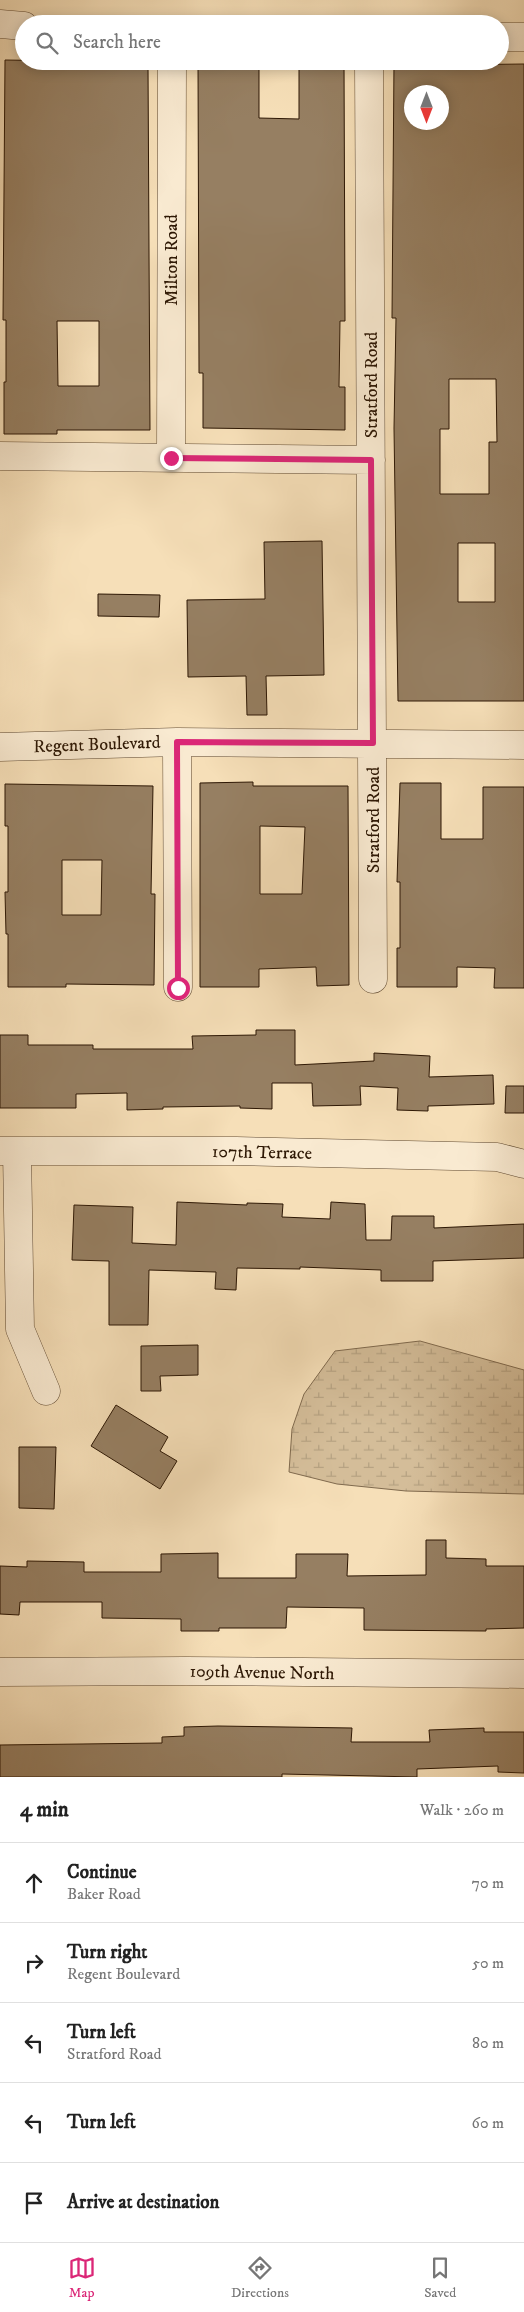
<!DOCTYPE html>
<meta charset="utf-8">
<style>
:root{--surface:#fff;--page:#f6f6f6;--text:#222;--muted:#767676;--line:#e0e0e0;--accent:#db2777}
body{margin:0;font-family:"IM FELL DW Pica",serif;background:var(--page);color:var(--text)}
.compass{position:absolute;left:404px;top:85px;width:45px;height:45px;border-radius:50%;background:var(--surface);box-shadow:0 2px 12px #0003;rotate:180deg}
.stop{position:absolute;width:15px;height:15px;margin:-11px;border:4px solid #db2777;border-radius:50%;background:#fff}
.stop.end{background:#db2777;border-color:#fff;box-shadow:0 1px 5px #0008}
.list{margin:0;padding:0;list-style:none}
h2{display:flex;justify-content:space-between;align-items:center;height:65px;margin:0;padding:0 20px;font-size:21px}
h2 small{font-size:16px;font-weight:400;color:var(--muted)}
.list li{display:grid;grid-template-columns:32px 1fr auto;gap:15px;align-items:center;box-sizing:border-box;height:80px;padding:0 20px;border-top:1px solid var(--line)}
.list b{display:block;font-size:19px;white-space:nowrap}
.list p{margin:0;font-size:16px;white-space:nowrap;color:var(--muted)}
.list em{font-size:16px;font-style:normal;color:var(--muted)}
.icon{flex:none;width:28px;height:28px;fill:none;stroke:currentColor;stroke-width:2;stroke-linecap:round;stroke-linejoin:round}
.map{position:relative;flex:none;width:524px;height:1777px;overflow:hidden}
.search{position:absolute;background:var(--surface);box-shadow:0 2px 12px #0003;left:15px;right:15px;top:15px;height:55px;display:flex;align-items:center;gap:12px;box-sizing:border-box;padding:0 18px;border-radius:28px;color:var(--muted);font-size:19px}
.sheet{height:465px;background:var(--surface)}
nav{display:flex;justify-content:space-around;align-items:center;box-sizing:border-box;height:70px;border-top:1px solid var(--line);background:var(--surface);font-size:14px;color:var(--muted)}
nav a{display:grid;justify-items:center;gap:2px}
nav .on{color:var(--accent)}
.map>svg:first-child{display:block}
.wetland{fill:url(#wetland-marsh);stroke:#806a4e}
.building{fill:#967f62;stroke:#2d1704;fill-rule:evenodd}
.lines{fill:none;stroke-linecap:round;stroke-linejoin:round}
.street-casing{stroke:#5f4931;stroke-width:29}
.street{stroke:#f9ead1;stroke-width:28}
.route{stroke:#db2777;stroke-width:6}
.labels{text-anchor:middle;stroke-width:4.5;stroke-linejoin:round;paint-order:stroke}
.street-label{font-size:18px;fill:#2d1704;stroke:#f9ead1}
</style>
<div class="map">
<svg width="524" height="1777" viewBox="0 0 524 1777">
<defs>
<pattern id="wetland-marsh" width="20" height="14" patternUnits="userSpaceOnUse" patternTransform="scale(1.25)"><rect width="20" height="14" fill="#d4bd99"/><path d="M1 5h8M5 5V1M11 12h8M15 12V8" fill="none" stroke="#b6a282"/></pattern>
</defs>
<rect width="100%" height="100%" fill="#f6dfb8"/>
<filter id="stains"><feTurbulence type="fractalNoise" baseFrequency=".004" numOctaves="4"/><feColorMatrix values="0 0 0 0 .2 0 0 0 0 .09 0 0 0 0 .02 0 0 0 .5 -.17"/></filter>
<radialGradient id="worn" r=".72"><stop offset=".6" stop-color="#630" stop-opacity="0"/><stop offset="1" stop-color="#630" stop-opacity=".3"/></radialGradient>
<path class="wetland" d="M420,1341L524,1370V1494L406,1491L337,1484L289,1472L292,1429L304,1394L335,1351Z"/>
<path class="building" d="M5,60L71,61V66H148L150,430H57V434H4V382H6V320H3ZM57,321H99V386H58Z
M299,61H344L345,321H340L339,387H345V430L203,428V373H199L198,62H259V118L299,119Z
M394,62H444V65L524,64V701H398L394,428L396,318H392ZM412,92H442V122H412ZM449,379H496L497,442H489V494H440V429H449ZM458,543H495V602H458Z
M322,541L324,675L266,676L267,715H247L246,676L188,677L187,600L265,599L264,542Z
M98,594L160,595L159,617L98,616Z
M253,782V786H348L349,985L317,986L316,967L259,969V987H200V783ZM260,826L305,827L302,894H260Z
M400,783H441V839H483V787H524V988H494L495,968L457,967V987H397V948H400V882H397Z
M5,784L153,786L151,894H155L154,985L66,984V987H8V934H6L5,892H8V826H5ZM62,860H102L101,915H62Z
M256,1030H295V1065L374,1061V1053L430,1056L429,1077L493,1075L494,1104L428,1106V1111L397,1110L398,1088L360,1086L361,1105L313,1106L312,1083H272V1109L240,1108V1106L163,1107V1109L127,1110V1093L76,1094V1108H0V1035H28V1045H93V1049H193L192,1036L256,1035Z
M506,1086H524V1113H505Z
M177,1202L247,1205V1203L283,1204L282,1217L330,1219L331,1202L365,1204L366,1240H391L392,1216H434V1228L524,1224V1258L433,1261V1281H381V1270L300,1267V1269L237,1268L236,1290L215,1289L216,1272L149,1270L148,1325H109V1261L72,1260L74,1205L133,1207L132,1243L176,1245Z
M198,1345V1375L160,1376L161,1391H141V1346Z
M116,1405L168,1437L160,1451L177,1461L160,1489L91,1446Z
M19,1447H56L54,1509L19,1508Z
M426,1540H446V1558L486,1559V1566H524V1628L486,1629V1631L364,1630V1608L287,1607L286,1628H219V1631H181V1619L102,1618V1602H20L19,1615L0,1614V1566L27,1567V1561L84,1562V1572H161V1554L218,1553V1578H296V1554H348L347,1576L426,1575Z
M218,1726L352,1728L351,1742H430L429,1730L484,1728V1732H524V1773L498,1772V1766L417,1769V1777L282,1774V1777H0V1745L162,1743V1737L184,1736V1727Z"/>
<g class="lines">
<g class="street-casing">
<path id="street" d="M0,24L24,26
M500,37H524
M369,61L373,979
M0,456L371,460
M171,458L172,61
M177,742L178,987
M0,747L177,742L524,745
M0,1151H236L497,1157L524,1164
M17,1151L20,1329L46,1391
M0,1672L186,1671L524,1674"/>
</g>
<use href="#street" class="street"/>
</g>
<g class="lines">
<path class="route" d="M171,458L371,460L373,743L177,742L178,988"/>
</g>
<g class="labels">
<g class="street-label">
<text transform="translate(171 260) rotate(-90)" y="6">Milton Road</text>
<text transform="translate(371 385) rotate(-90)" y="6">Stratford Road</text>
<text transform="translate(97 744) rotate(-2)" y="6">Regent Boulevard</text>
<text transform="translate(373 820) rotate(-90)" y="6">Stratford Road</text>
<text transform="translate(262 1152) rotate(1)" y="6">107th Terrace</text>
<text transform="translate(262 1672) rotate(1)" y="6">109th Avenue North</text>
</g>
</g>
<rect width="100%" height="100%" filter="url(#stains)"/>
<rect width="100%" height="100%" fill="url(#worn)"/>
</svg>
<svg class="compass" viewBox="-18 -18 36 36"><path d="M0-13l5 13h-10z" fill="#e53935"/><path d="M0 13l5-13h-10z" fill="#767676"/></svg>
<div class="stop" style="left:178px;top:988px"></div>
<div class="stop end" style="left:171px;top:458px"></div>
<div class="search"><svg class="icon" aria-label="search" viewBox="0 0 24 24"><circle cx="10" cy="10" r="6"/><path d="M15 15l6 6"/></svg>Search here</div>
</div>
<section class="sheet">
<h2>4 min<small>Walk · 260 m</small></h2>
<ul class="list">
<li><svg class="icon" aria-label="ahead" viewBox="0 0 24 24"><path d="M12 20V5M6 11l6-6 6 6"/></svg><div><b>Continue</b><p>Baker Road</p></div><em>70 m</em></li>
<li><svg class="icon" aria-label="right" viewBox="0 0 24 24"><path d="M7 20v-9h11M14 6l5 5-5 5"/></svg><div><b>Turn right</b><p>Regent Boulevard</p></div><em>50 m</em></li>
<li><svg class="icon" aria-label="left" viewBox="0 0 24 24"><path d="M17 20v-9H6M10 6l-5 5 5 5"/></svg><div><b>Turn left</b><p>Stratford Road</p></div><em>80 m</em></li>
<li><svg class="icon" aria-label="left" viewBox="0 0 24 24"><path d="M17 20v-9H6M10 6l-5 5 5 5"/></svg><div><b>Turn left</b></div><em>60 m</em></li>
<li><svg class="icon" aria-label="arrive" viewBox="0 0 24 24"><path d="M6 21V4h12l-3 4 3 4H6"/></svg><div><b>Arrive at destination</b></div></li>
</ul>
</section>
<nav>
<a class="on"><svg class="icon" aria-label="map" viewBox="0 0 24 24"><path d="M3 6l6-2 6 2 6-2v14l-6 2-6-2-6 2zM9 4v14M15 6v14"/></svg>Map</a>
<a><svg class="icon" aria-label="directions" viewBox="0 0 24 24"><path d="M12 3l9 9-9 9-9-9zM9 14v-3h6M13 9l2 2-2 2"/></svg>Directions</a>
<a><svg class="icon" aria-label="saved" viewBox="0 0 24 24"><path d="M7 4h10v16l-5-4-5 4z"/></svg>Saved</a>
</nav>
